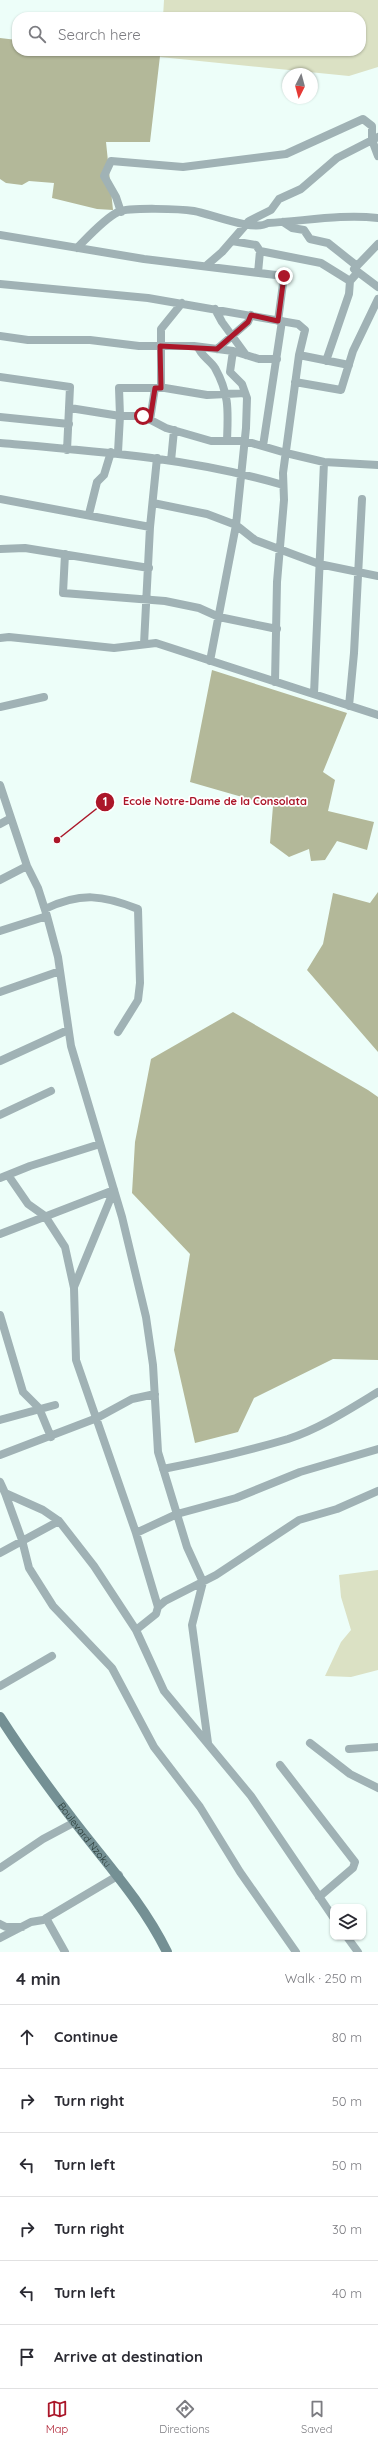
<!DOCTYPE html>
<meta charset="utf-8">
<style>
:root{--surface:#fff;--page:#f7f7f7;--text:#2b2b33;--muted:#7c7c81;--line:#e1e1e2;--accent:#ab1629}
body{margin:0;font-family:Quicksand,sans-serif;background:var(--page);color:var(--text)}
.controls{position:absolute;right:12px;bottom:12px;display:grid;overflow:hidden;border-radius:8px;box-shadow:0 1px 3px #0004}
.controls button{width:36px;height:36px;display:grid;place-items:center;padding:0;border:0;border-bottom:1px solid var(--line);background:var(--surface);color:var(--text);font:20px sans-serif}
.compass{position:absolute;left:282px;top:68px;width:36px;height:36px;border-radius:50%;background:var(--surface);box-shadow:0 1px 3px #0004;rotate:186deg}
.stop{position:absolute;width:12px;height:12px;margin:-9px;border:3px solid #ab1629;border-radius:50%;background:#fff}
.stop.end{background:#ab1629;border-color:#fff;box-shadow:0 1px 4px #0008}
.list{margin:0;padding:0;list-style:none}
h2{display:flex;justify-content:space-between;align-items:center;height:52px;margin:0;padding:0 16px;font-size:17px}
h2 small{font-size:13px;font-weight:400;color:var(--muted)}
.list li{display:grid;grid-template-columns:26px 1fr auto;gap:12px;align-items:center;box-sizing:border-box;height:64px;padding:0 16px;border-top:1px solid var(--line)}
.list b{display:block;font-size:15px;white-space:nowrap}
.list em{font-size:13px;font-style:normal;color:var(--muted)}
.icon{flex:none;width:22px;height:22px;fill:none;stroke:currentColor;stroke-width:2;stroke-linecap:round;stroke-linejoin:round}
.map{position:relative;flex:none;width:378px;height:1952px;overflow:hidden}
.search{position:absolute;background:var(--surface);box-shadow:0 1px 3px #0004;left:12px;right:12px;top:12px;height:44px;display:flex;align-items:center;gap:10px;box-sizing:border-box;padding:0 14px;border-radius:16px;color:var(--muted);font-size:15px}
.sheet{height:436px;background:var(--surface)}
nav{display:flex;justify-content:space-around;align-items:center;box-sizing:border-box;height:56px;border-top:1px solid var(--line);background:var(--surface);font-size:11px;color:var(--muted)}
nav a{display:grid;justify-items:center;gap:2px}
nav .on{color:var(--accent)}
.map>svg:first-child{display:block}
.green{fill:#dbe1c4}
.forest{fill:#b3b899}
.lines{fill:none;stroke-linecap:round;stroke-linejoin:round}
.street{stroke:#a0b2b5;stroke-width:8}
.secondary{stroke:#749094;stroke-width:10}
.route{stroke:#ab1629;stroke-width:5}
.labels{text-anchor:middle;stroke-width:3.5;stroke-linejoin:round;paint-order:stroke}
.street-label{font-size:10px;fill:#293a36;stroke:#fff}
.leader{fill:none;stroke:#ab1629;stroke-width:1.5}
.callout-dot{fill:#ab1629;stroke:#fff;stroke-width:1.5}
.mark-label{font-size:12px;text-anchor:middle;font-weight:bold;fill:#fff}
.callout-label{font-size:11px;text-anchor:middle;font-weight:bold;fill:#ab1629;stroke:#fff;stroke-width:3.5;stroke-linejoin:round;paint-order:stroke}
</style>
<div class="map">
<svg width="378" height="1952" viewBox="0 0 378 1952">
<rect width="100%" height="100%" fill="#edfef9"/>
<path class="green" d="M164,0H378V67L349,76L160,57L161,51H361V17H163Z
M378,1570V1670L351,1677L325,1676L341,1642L351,1630L341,1597L339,1575Z"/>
<path class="forest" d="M0,38L17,40V51H118L160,56L150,142H106L113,210L97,209L52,198L54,183L29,181L22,185L6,183L0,179Z
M212,670L347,713L323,772L335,780L328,811L374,822L367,850L337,841L325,860L311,861L309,849L289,857L270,843L273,806L190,782Z
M378,892V1052L307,970L323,944L333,893L370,903Z
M233,1012L368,1090L378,1097V1360L333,1359L254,1398L238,1432L195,1443L174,1350L190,1254L132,1193L135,1142L151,1059Z"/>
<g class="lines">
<path class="street" d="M121,212L116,197L104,176L111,161L183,167L286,154L363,119L372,126V140L378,156
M283,222L292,228L304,230L310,239L328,243L357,266
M0,235L144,259L284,276L278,321
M232,241L256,245L260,251L321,263L350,281
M378,244L354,269L378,287
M77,248C87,238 105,218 118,212C130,207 181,209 194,211C211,214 254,232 268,223C305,221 341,214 378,218
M207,265L222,252L249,221L271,210L279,199L301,189L337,158L378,137
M258,273L260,251
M0,284L148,298L298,324L305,330L299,355L283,473L284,500L277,582L275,682
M215,309L222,322L246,355
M0,336L28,340H90L139,346H194L233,351L259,359H277
M198,347C201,356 210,360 215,368C230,395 228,412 227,441
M217,349L248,322L251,315
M299,355L349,365
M326,361L349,294L350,281L358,272
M0,377L70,387L67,450
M295,382L341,390L353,351L378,299
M161,388V329L182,303
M70,408L120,416H143L166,428L211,441H245L286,453L324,462L378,465
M0,417L69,424
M150,420L155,388
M0,443C95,451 191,458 283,485
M263,446L282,321
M118,452L120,416L119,388H165L207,395L245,393
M171,461L174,430
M0,499L150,527
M153,503L207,514L236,525L255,540L319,564L378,576
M89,514L97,482L104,475L111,452
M0,549L25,548L149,568
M65,554L63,593L165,601L199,608L219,617L277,629
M0,638L9,637L114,648L156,643L378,715
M144,644L150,527L157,458
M210,661L236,525L246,428L247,398L242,384L230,372L233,351
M314,694L324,462
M349,706L354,653L362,499
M0,707L44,697
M0,785L27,866L38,888L47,916L0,931
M0,824L11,818
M0,880L27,866
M45,909C81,892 103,895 138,909L140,983L138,1000L118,1032
M47,916L58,957L71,1046L122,1217L146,1317L153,1365L158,1452L187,1547L203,1582L192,1625L208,1743
M0,992L60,971
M0,1061L68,1030
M0,1115L51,1091
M8,1175L28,1204L45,1216L65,1247L74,1288L76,1360L136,1533L158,1607L156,1614L136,1630
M0,1178L30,1166L100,1144
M0,1234L114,1190
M74,1287L114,1190
M0,1315L23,1392L39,1408L51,1437
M0,1420L55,1405
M0,1455L97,1418L132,1399L155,1394
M163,1469C205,1461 247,1451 288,1439C319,1429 350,1409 378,1392
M0,1482L5,1493L43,1510L59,1521L94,1566L136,1630L164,1691L251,1796L333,1917
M5,1493L22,1540L29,1568L53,1606L112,1668L154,1747L200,1807L240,1872L296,1952
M136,1533L177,1514L236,1498L300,1472L378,1449
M0,1553L59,1521
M158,1607L165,1601L216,1575L299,1520L337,1509L378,1491
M0,1686L52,1656
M310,1743L350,1774L378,1788
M349,1749L378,1747
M280,1765L355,1862L353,1868L319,1897
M0,1868L43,1839L75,1822
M46,1918L65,1952
M0,1924L6,1927H22
M347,1937L358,1952
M0,1938L31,1922L43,1920L119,1875"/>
<path class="secondary" id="s1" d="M0,1717C23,1753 48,1787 74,1821C107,1864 143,1903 167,1952"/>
</g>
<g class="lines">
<path class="route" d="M143,416L150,420L155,388H161L160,346L217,349L248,322L251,315L278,321L284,276"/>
</g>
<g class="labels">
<g class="street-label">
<text dy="4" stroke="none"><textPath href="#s1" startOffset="145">Boulevard Nzoku</textPath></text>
</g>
</g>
<path class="leader" d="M57 840L105 802"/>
<g class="callout-dot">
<circle cx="57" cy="840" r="4"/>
<circle cx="105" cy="802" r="10"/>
</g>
<g class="mark-label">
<text x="105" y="806">1</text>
</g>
<g class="callout-label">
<text x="215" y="805">Ecole Notre-Dame de la Consolata</text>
</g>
</svg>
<div class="controls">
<button><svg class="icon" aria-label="layers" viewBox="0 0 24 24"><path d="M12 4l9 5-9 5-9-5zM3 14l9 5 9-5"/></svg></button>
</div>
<svg class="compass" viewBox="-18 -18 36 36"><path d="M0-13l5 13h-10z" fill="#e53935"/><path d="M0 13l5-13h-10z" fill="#7c7c81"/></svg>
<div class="stop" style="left:143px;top:416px"></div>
<div class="stop end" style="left:284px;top:276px"></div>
<div class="search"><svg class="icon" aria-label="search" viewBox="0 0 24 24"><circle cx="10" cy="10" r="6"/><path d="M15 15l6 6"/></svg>Search here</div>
</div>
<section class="sheet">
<h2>4 min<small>Walk · 250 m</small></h2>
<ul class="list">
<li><svg class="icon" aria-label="ahead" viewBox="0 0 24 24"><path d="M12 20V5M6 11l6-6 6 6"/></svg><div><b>Continue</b></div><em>80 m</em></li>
<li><svg class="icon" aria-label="right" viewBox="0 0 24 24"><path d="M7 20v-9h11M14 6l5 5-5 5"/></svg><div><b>Turn right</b></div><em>50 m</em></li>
<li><svg class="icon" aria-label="left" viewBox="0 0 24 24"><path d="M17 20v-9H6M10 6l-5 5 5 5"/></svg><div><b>Turn left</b></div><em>50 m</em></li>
<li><svg class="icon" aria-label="right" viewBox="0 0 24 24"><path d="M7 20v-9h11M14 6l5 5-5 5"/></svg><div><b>Turn right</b></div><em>30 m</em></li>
<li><svg class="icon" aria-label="left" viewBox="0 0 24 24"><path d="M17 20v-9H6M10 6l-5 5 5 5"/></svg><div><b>Turn left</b></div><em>40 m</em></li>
<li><svg class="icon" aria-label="arrive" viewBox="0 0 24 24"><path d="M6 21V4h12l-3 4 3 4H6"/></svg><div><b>Arrive at destination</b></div></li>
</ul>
</section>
<nav>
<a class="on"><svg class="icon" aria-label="map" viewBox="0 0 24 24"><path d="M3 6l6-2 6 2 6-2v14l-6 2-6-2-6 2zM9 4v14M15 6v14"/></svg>Map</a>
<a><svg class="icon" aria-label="directions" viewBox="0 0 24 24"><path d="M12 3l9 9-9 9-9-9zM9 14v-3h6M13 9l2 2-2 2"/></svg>Directions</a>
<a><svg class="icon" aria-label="saved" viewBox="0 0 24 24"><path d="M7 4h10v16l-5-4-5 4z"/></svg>Saved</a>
</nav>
